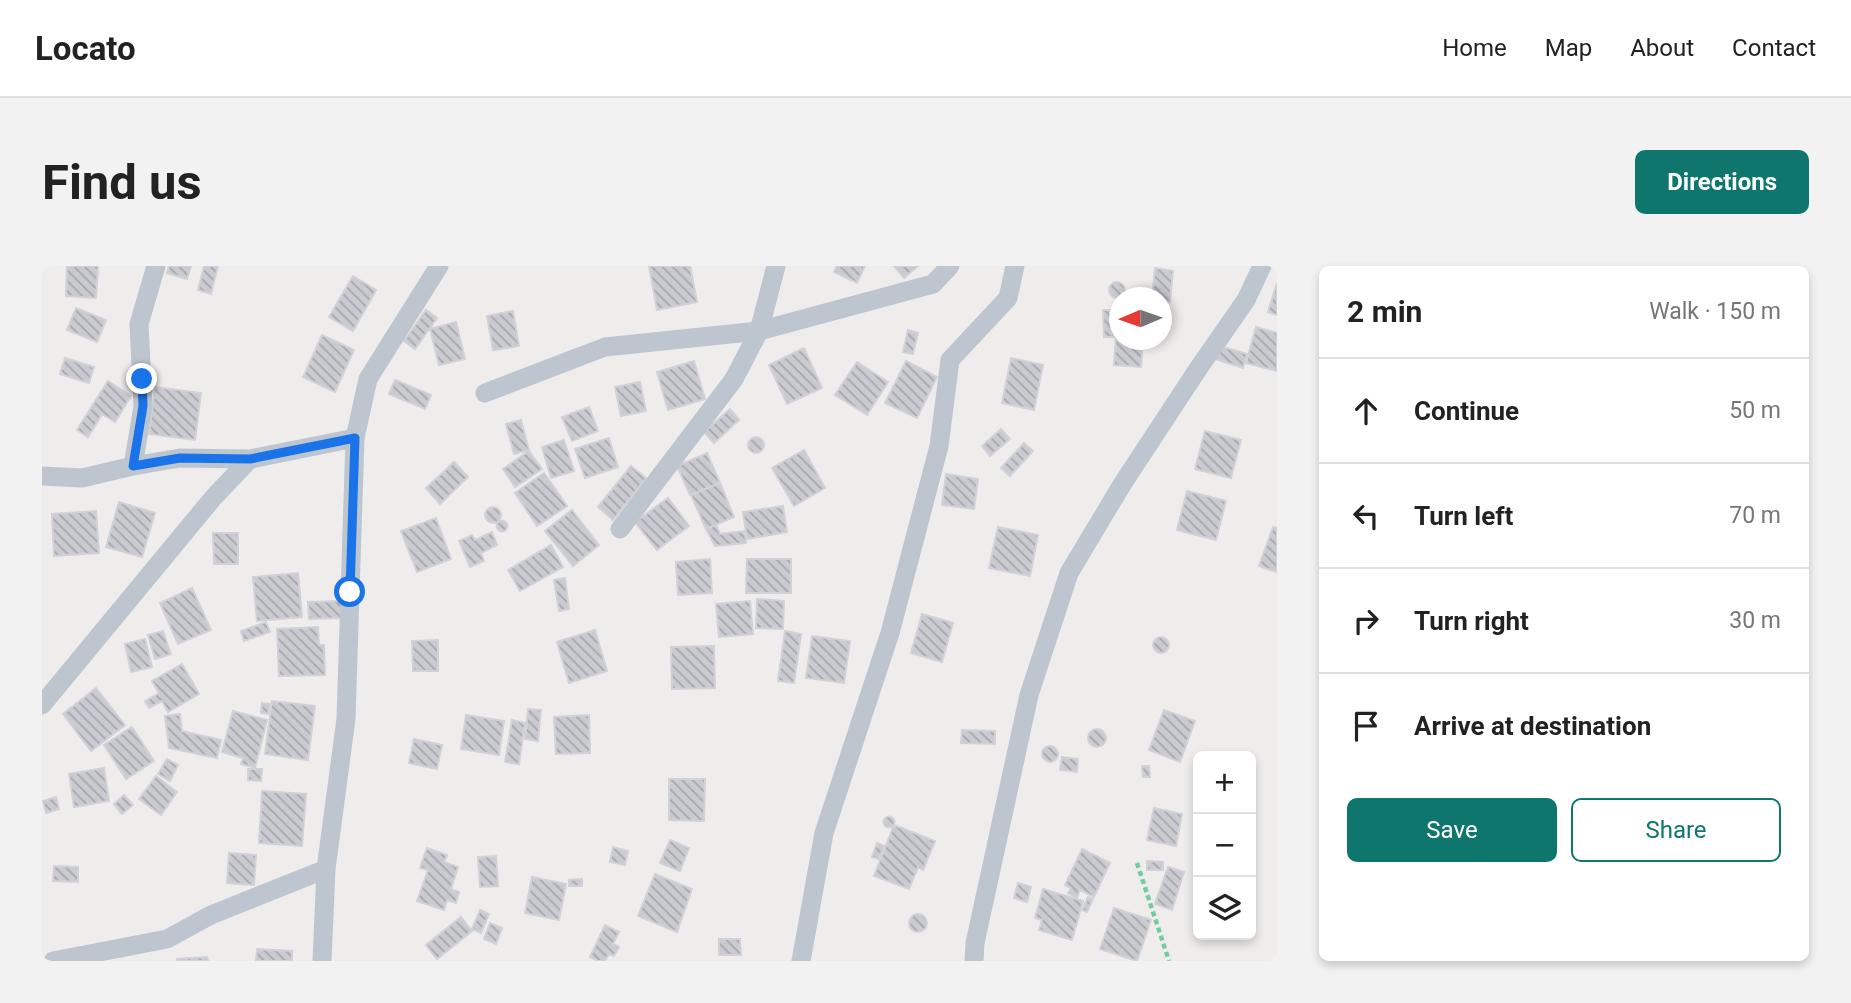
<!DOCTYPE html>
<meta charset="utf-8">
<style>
:root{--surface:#fff;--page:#f2f2f2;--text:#222;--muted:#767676;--line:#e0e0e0;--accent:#0f766e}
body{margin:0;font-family:Roboto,sans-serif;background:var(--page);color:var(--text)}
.controls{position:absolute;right:21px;bottom:21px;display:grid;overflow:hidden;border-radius:10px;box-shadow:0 4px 10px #0003}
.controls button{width:63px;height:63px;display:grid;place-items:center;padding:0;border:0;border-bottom:2px solid var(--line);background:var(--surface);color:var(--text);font:35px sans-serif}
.compass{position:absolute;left:1067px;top:21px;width:63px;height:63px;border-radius:50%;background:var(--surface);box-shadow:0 4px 10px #0003;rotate:268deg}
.stop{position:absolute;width:21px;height:21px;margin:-16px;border:5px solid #1a73e8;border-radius:50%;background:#fff}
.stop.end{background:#1a73e8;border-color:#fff;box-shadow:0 2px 7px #0008}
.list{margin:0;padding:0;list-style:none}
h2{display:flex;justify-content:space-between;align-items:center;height:91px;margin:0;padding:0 28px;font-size:30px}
h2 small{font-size:23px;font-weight:400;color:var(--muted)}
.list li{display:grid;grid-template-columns:46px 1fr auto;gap:21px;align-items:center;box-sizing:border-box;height:105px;padding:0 28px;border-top:2px solid var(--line)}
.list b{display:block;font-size:26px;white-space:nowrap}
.list em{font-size:23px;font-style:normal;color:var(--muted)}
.actions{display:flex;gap:14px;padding:21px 28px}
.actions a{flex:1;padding:16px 0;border:2px solid var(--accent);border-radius:10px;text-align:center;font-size:24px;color:var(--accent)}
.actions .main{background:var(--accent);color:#fff}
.icon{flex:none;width:38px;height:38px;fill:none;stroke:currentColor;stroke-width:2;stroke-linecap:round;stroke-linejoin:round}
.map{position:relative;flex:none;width:1235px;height:695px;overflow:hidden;border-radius:10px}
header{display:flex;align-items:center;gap:42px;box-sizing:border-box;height:98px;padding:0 35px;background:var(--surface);border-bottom:2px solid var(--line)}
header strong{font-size:33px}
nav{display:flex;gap:38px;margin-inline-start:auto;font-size:24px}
.intro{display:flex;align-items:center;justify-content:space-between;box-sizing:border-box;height:168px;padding:0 42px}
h1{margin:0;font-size:49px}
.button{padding:18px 32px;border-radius:10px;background:var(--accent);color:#fff;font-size:24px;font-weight:700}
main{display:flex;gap:42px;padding:0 42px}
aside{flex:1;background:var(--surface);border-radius:10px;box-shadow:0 4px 10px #0003}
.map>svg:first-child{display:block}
.building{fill:url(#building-back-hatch);stroke:#d0d2d8;stroke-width:2}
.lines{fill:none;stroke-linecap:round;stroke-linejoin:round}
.path{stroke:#71cca2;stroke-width:4.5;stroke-dasharray:5 3.5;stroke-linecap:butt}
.street{stroke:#bdc6cf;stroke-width:19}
.route{stroke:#1a73e8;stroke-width:9}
</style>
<header>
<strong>Locato</strong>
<nav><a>Home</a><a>Map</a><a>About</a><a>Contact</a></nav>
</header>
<div class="intro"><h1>Find us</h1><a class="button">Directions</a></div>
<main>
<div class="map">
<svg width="1235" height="695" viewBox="0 0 1235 695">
<defs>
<pattern id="building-back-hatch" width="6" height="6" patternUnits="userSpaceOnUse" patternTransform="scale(1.75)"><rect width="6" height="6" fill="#c9cbd1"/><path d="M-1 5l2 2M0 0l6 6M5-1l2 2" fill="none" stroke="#a5a7ad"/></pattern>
</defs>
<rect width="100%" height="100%" fill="#efecec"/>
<path class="building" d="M25,0H56L54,32L24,30Z
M127,0H149L145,13L125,7Z
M162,0H176L169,28L156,24Z
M607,0H648L655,36L615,44Z
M795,0H823L815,17L792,6Z
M852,0H876L862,12Z
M1113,2L1131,5L1128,36H1120V32H1110Z
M311,10L334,24L311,65L287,51Z
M1067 24a8 8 0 1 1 16 0a8 8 0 1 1-16 0Z
M1235,17V49L1226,46Z
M34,42L64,54L55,76L25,64Z
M384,44L395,52L373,83L362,75Z
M1061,44H1073L1074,71H1062Z
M471,45L477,80L451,84L445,50Z
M414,56L423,93L397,99L388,63Z
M1214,61L1235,67V105L1204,97Z
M866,64L876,67L871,88L861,86Z
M280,69L312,84L293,126L261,111Z
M1074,71H1078V74H1101L1099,101L1072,99Z
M1181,81L1205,88L1201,102L1173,93Z
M762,82L780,122L745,138L727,99Z
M23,92L52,101L47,117L18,108Z
M969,92L1001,99L992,144L960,137Z
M652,95L663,133L626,144L615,106Z
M864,95L895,111L875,152L843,137Z
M815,96L846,116L825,149L793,129Z
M353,114L389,129L383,143L347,128Z
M66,115L89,130L73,156L60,148L46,171L35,164Z
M598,116L604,145L579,150L573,121Z
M113,121L159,127L153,174L107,168Z
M547,141L556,165L530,175L520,151Z
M688,143L697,154L672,177L662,166Z
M479,154L487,184L472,188L464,158Z
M959,163L968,173L948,190L940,180Z
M1163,165L1199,174L1189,212L1153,203Z
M706 179a8 8 0 1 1 16 0a8 8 0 1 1-16 0Z
M567,172L576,201L543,212L533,183Z
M522,174L532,205L509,212L500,181Z
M982,177L991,185L968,210L959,202Z
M762,184L783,222L752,240L730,202Z
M487,185L500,203L473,221L461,203Z
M665,187L678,217L648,229L635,200Z
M412,196L426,211L398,238L384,222Z
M589,200L604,212L571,254L556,241Z
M502,207L525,240L495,260L473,227Z
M904,208L936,213L932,243L900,239Z
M678,217L692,251L664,263L649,229Z
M1145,225L1184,235L1174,274L1135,264Z
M626,232L647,260L615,284L593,256Z
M77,236L113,247L100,291L64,281Z
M741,240L745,266L705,273L701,246Z
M443 249a8 8 0 1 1 16 0a8 8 0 1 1-16 0Z
M530,244L557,279L531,300L503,265Z
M54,245L57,287L12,290L10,248Z
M394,252L409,293L375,306L359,265Z
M454.5 260a5.5 5.5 0 1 1 11 0a5.5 5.5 0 1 1-11 0Z
M674,259L678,268L703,265L704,277L673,280L664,263Z
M956,261L996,269L988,310L947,302Z
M1231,261L1235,262V306L1217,300Z
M450,266L455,279L439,287L442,295L428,301L417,275L430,269L433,274Z
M171,267H196V298H172Z
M509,279L521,301L478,325L466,304Z
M668,293L670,327L636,329L634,296Z
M705,293H749V327H704Z
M256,307L260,351L215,355L211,311Z
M523,312L527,343L517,345L512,314Z
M150,322L169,364L136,378L118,337Z
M715,333L742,335L741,363L714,362Z
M302,335L303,352L267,353L266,336Z
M708,335L711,368L677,371L674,338Z
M880,348L911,357L900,396L869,387Z
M224,356L228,366L202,375L199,365Z
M276,361L277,379H282L283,409L237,410L235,363Z
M553,364L565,405L527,417L515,376Z
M121,365L129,388L113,393L106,369Z
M743,365L759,368L752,417L736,415Z
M770,370L808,375L802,417L764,412Z
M1111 379a8 8 0 1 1 16 0a8 8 0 1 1-16 0Z
M103,373L110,401L89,406L83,378Z
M396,374V405H371L370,375Z
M672,380L673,422L630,423L629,381Z
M140,398L157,428L126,446L120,435L107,442L103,435L117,427L110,415Z
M54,422L83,459L49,485L21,448Z
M230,435L273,440L266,494L223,488Z
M220,437L228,438L226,448L219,447Z
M486,443L499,444L496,475L483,473Z
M1122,444L1153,455L1138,496L1107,484Z
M191,445L225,454L213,502L199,498L201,492L180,486Z
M138,448L140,465L179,474L175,492L127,482L123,450Z
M424,449L462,455L457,489L419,483Z
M547,449L548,487L514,488L512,451Z
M470,454L483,457L477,498L463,496Z
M90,461L112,495L84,513L62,479Z
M1046 472a9 9 0 1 1 18 0a9 9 0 1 1-18 0Z
M920,464L953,465V478L919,477Z
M372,473L400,479L395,503L367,497Z
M1000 488a8 8 0 1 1 16 0a8 8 0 1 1-16 0Z
M1020,491L1036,493L1035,506L1018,504Z
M125,493L136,499L128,515L116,508Z
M1100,500H1107L1108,511H1101Z
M62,502L67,535L32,541L27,508Z
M206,503H220L219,515L206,514Z
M114,510L135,526L119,549L97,533Z
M627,513H663L662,555L627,554Z
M220,525L264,528L260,580L217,577Z
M82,529L91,539L80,548L72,538Z
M14,531L17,543L4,547L1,535Z
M1112,542L1140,548L1134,580L1105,574Z
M841.5 556a5.5 5.5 0 1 1 11 0a5.5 5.5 0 1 1-11 0Z
M852,559L893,575L881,604L876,601L867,623L832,610Z
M628,574L647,582L638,605L618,597Z
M835,577L842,580L837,593L830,591Z
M571,581L586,585L583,599L568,596Z
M385,582L405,589L402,596L416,601L409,623L417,626L414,637L405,634L402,644L375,635L386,604L378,602Z
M1040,583L1068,597L1052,631L1038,624L1035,632L1026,627L1029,622L1023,619Z
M187,587L214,589L212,619L185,617Z
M454,590L456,620L438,621L436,591Z
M1105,595L1121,596V604H1105Z
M12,600L36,601V616L11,615Z
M1126,601L1142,606L1130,644L1113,638Z
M613,608L650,623L635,666L596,650Z
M490,611L524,618L517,654L483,647Z
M540,613V620H527V614Z
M976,617L989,621L985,636L972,632Z
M1001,623L1041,635L1030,674L997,664L1000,654L993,652Z
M1046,631L1051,633L1045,646L1040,644Z
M1072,642L1109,654L1095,695L1058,683Z
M438,644L447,648L439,667L430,663Z
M867 657a9 9 0 1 1 18 0a9 9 0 1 1-18 0Z
M419,651L430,665L395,693L384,679Z
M448,657L460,662L454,678L442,673Z
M563,659L577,666L571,678L577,681L572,690L567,688L563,695H556L548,691Z
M677,673H698L699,689H677Z
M215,683L250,685V695H214Z
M165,691L166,695H135V693Z"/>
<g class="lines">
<path class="path" d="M1095,597L1127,695"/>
<path class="street" d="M443,127L563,81L717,65L891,18L908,0
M91,200L101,140L97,58L114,0
M0,210L40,212L91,200L138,192L208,193L313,172
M578,263L692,113L717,65L734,0
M0,439L171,232L208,193
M11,695L125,673L169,649L284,603
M280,695L284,603L304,453L313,172L326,113L397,0
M759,695L782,567L848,367L897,180L908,94L966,32L973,0
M932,695L933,677L987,429L1027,307L1081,217L1156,103L1204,34L1220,0"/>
</g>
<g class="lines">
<path class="route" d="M100,113L101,140L91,200L138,192L208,193L313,172L308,326"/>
</g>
</svg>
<div class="controls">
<button>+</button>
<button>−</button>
<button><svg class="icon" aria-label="layers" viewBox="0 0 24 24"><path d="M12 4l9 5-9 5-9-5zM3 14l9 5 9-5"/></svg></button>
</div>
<svg class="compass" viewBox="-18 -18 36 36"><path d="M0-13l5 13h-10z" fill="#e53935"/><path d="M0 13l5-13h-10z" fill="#767676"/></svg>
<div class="stop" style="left:308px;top:326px"></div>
<div class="stop end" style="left:100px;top:113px"></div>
</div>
<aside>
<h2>2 min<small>Walk · 150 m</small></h2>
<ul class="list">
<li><svg class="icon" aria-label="ahead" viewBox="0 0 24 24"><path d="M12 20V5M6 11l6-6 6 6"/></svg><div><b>Continue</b></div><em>50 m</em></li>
<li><svg class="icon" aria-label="left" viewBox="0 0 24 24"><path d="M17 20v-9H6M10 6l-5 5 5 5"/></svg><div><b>Turn left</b></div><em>70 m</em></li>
<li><svg class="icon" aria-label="right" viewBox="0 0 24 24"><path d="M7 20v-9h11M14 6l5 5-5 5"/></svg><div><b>Turn right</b></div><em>30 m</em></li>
<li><svg class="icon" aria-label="arrive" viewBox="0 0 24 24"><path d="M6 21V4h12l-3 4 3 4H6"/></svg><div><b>Arrive at destination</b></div></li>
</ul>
<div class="actions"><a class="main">Save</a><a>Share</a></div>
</aside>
</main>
